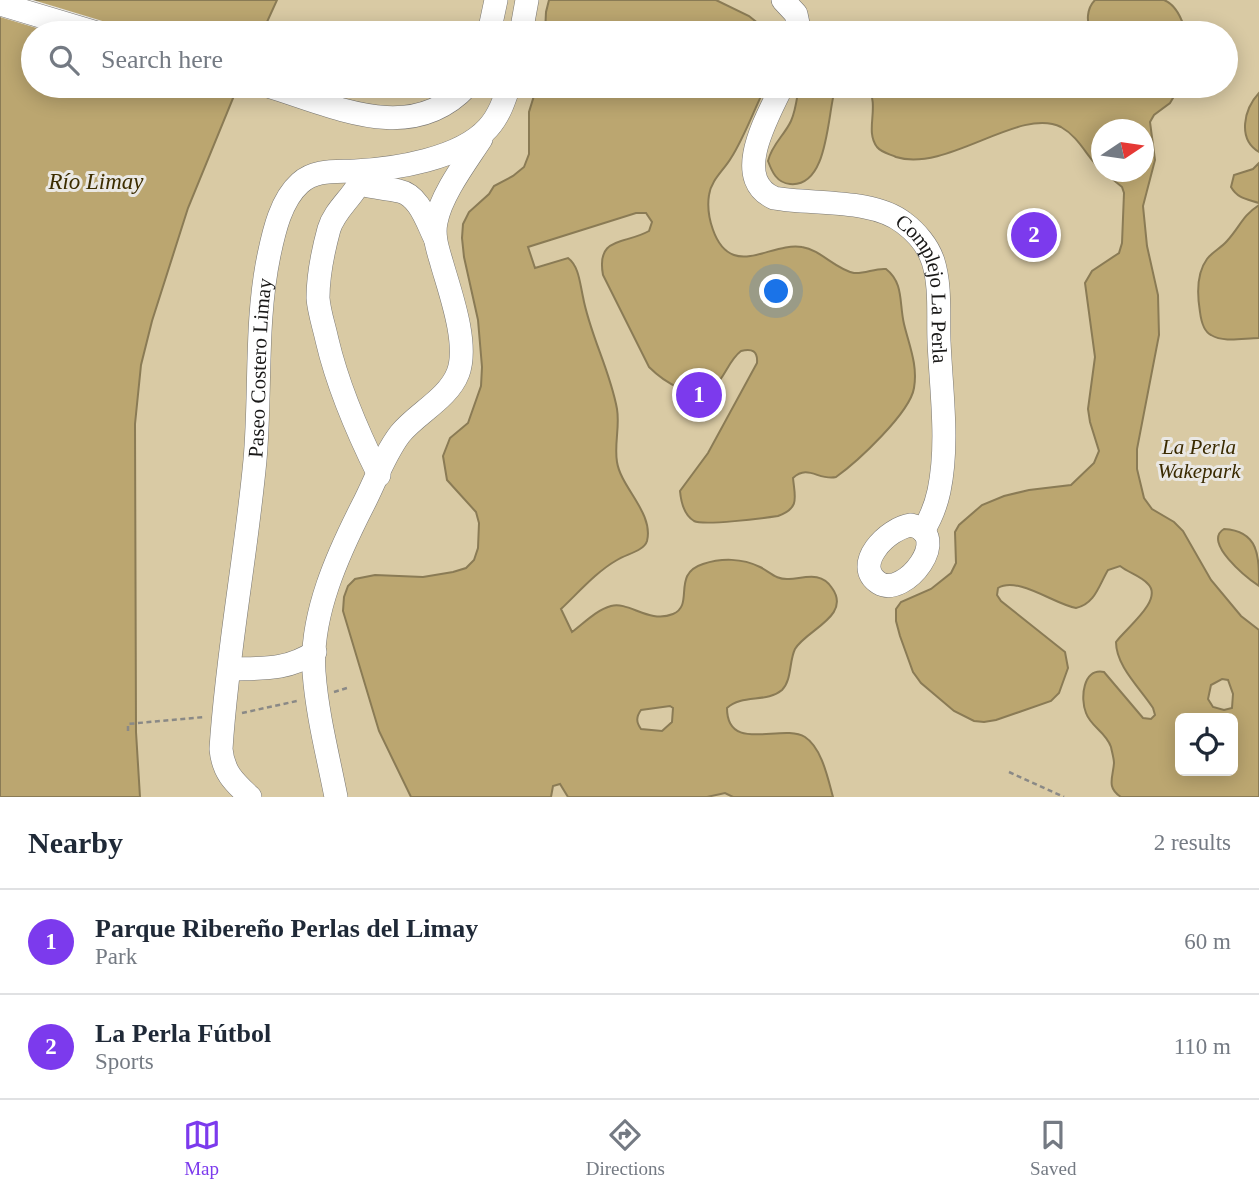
<!DOCTYPE html>
<meta charset="utf-8">
<style>
:root{--surface:#fff;--page:#f6f6f7;--text:#1f2937;--muted:#747a83;--line:#e0e1e3;--accent:#7c3aed}
body{margin:0;font-family:"Times New Roman",serif;background:var(--page);color:var(--text)}
.controls{position:absolute;right:21px;bottom:21px;display:grid;overflow:hidden;border-radius:10px;box-shadow:0 4px 18px #0003}
.controls button{width:63px;height:63px;display:grid;place-items:center;padding:0;border:0;border-bottom:2px solid var(--line);background:var(--surface);color:var(--text);font:35px sans-serif}
.compass{position:absolute;left:1091px;top:119px;width:63px;height:63px;border-radius:50%;background:var(--surface);box-shadow:0 4px 18px #0003;rotate:77deg}
.you{position:absolute;left:777px;top:292px;width:24px;height:24px;margin:-18px;border:5px solid #fff;border-radius:50%;background:#1a73e8;box-shadow:0 0 0 10px #1a73e833}
.badge{display:grid;place-items:center;width:46px;height:46px;border-radius:50%;background:var(--accent);color:#fff;font-size:23px;font-weight:700}
.pin{position:absolute;translate:-50% -50%;border:4px solid #fff;box-shadow:0 2px 7px #0006}
.list{margin:0;padding:0;list-style:none}
h2{display:flex;justify-content:space-between;align-items:center;height:91px;margin:0;padding:0 28px;font-size:30px}
h2 small{font-size:23px;font-weight:400;color:var(--muted)}
.list li{display:grid;grid-template-columns:46px 1fr auto;gap:21px;align-items:center;box-sizing:border-box;height:105px;padding:0 28px;border-top:2px solid var(--line)}
.list b{display:block;font-size:26px;white-space:nowrap}
.list p{margin:0;font-size:23px;white-space:nowrap;color:var(--muted)}
.list em{font-size:23px;font-style:normal;color:var(--muted)}
.icon{flex:none;width:38px;height:38px;fill:none;stroke:currentColor;stroke-width:2;stroke-linecap:round;stroke-linejoin:round}
.map{position:relative;flex:none;width:1259px;height:797px;overflow:hidden}
.search{position:absolute;background:var(--surface);box-shadow:0 4px 18px #0003;left:21px;right:21px;top:21px;height:77px;display:flex;align-items:center;gap:18px;box-sizing:border-box;padding:0 24px;border-radius:38px;color:var(--muted);font-size:26px}
.sheet{height:301px;background:var(--surface)}
nav{display:flex;justify-content:space-around;align-items:center;box-sizing:border-box;height:98px;border-top:2px solid var(--line);background:var(--surface);font-size:19px;color:var(--muted)}
nav a{display:grid;justify-items:center;gap:4px}
nav .on{color:var(--accent)}
.map>svg:first-child{display:block}
.green{fill:#d9caa4;fill-rule:evenodd}
.water{fill:#bba670;stroke:#8a7b55;stroke-width:2;fill-rule:evenodd}
.pier{fill:#eae8e4}
.lines{fill:none;stroke-linecap:round;stroke-linejoin:round}
.minor-casing{stroke:#797773;stroke-width:24}
.path{stroke:#8a8986;stroke-width:2.5;stroke-dasharray:5 3.5;stroke-linecap:butt}
.minor{stroke:#fff;stroke-width:23}
.labels{text-anchor:middle;stroke-width:6;stroke-linejoin:round;paint-order:stroke}
.street-label{font-size:21px;fill:#191817;stroke:#eae8e4}
.park-label{font-size:21px;font-style:italic;fill:#3a2a00;stroke:#eae8e4}
.water-label{font-size:23px;font-style:italic;fill:#3c2d00;stroke:#eae8e4}
</style>
<div class="map">
<svg width="1259" height="797" viewBox="0 0 1259 797">
<rect width="100%" height="100%" fill="#eae8e4"/>
<path class="green" d="M277,0H1259V797H140L136,732L135,424L141,365L152,321L188,208L238,86H1226V33H262ZM1102,130H1144V172H1102ZM1180,718H1233V771H1180Z"/>
<path class="water" d="M0,0H277L262,33H33V86H238L188,208L152,321L141,365L135,424L136,732L140,797H0Z
M549,0H716L749,16L770,33H545L546,12Z
M1095,0C1108,0 1155,0 1164,0C1177,5 1183,22 1186,33H1090C1087,21 1086,9 1095,0Z
M908,27L951,29L958,33H882L892,28Z
M537,86H766C754,109 745,136 731,158C724,170 711,180 709,195C706,214 714,248 734,255C753,262 780,243 802,247C821,250 835,269 854,273C865,274 875,268 886,269C904,283 899,303 904,324C909,345 918,365 914,388C910,413 857,462 836,477C819,481 808,464 793,478C795,498 800,508 778,516C764,518 704,526 694,521C684,515 681,502 680,491L708,453L757,363C758,351 752,348 741,351C729,360 725,377 714,387C695,403 663,381 649,367L603,275C596,236 624,245 649,231L652,222L646,213H636L528,247L535,268L568,258C579,266 580,284 583,297C590,335 610,370 617,409C620,427 614,444 617,462C621,488 654,513 647,541C644,551 626,554 617,560C596,572 579,592 561,609L572,632C583,624 596,610 611,606C629,601 649,624 673,614C695,605 671,574 703,564C721,558 742,558 760,567C770,572 776,580 789,579C805,578 821,571 832,588C852,616 806,630 795,649C789,661 792,680 782,690C767,703 742,694 727,708C727,754 782,723 805,737C822,748 828,779 833,797H733L725,793L707,797H568L560,784L553,786L551,797H411L379,731L343,611L344,597L348,586L355,579L375,575L423,577L453,572L466,568L474,560L478,548L479,523L476,512L447,480L443,456L450,438L468,423L481,386L482,367L478,320L464,257L462,238L463,224L469,212L489,194L494,186L513,176L524,167L529,154V112ZM670,706L673,708L672,722L662,731L641,729C636,722 636,717 641,710Z
M799,86H836C827,109 830,188 790,184C777,183 772,172 768,161C772,144 784,136 791,121C796,110 797,97 799,86Z
M867,86H1180L1170,103L1154,115L1150,122L1155,160L1143,206L1147,246L1158,295L1159,335L1137,449V469L1144,498L1152,509L1174,522L1183,531L1211,580L1241,616L1259,630V797H1121C1106,787 1113,778 1114,763C1114,759 1112,752 1111,747C1106,732 1091,727 1086,713C1080,698 1083,668 1104,672L1143,718L1151,719L1155,715L1153,708C1140,688 1116,666 1116,642C1125,629 1164,600 1148,584C1141,576 1129,573 1120,566L1108,570C1099,585 1095,604 1076,608C1054,604 1018,576 998,588L997,595L1001,601L1065,652L1068,668L1059,693L1051,701L996,720L984,722L974,721L954,711L921,683L913,672L900,636L896,621V609L901,602L931,589L951,573L956,563L955,532L959,525L982,505L1004,496L1029,490L1071,485L1094,463L1099,451L1090,422L1088,409L1095,357L1085,283L1092,271L1119,253L1122,243L1124,193L1122,187L1104,172H1144V130H1102L1101,170C1087,157 1079,137 1061,127C1020,106 947,173 896,157C890,154 882,153 877,147C864,130 881,106 867,86ZM1222,679L1228,680L1233,694L1232,708L1224,710L1213,707L1208,699L1211,685ZM1180,718H1233V771H1180Z
M1259,93V152C1237,139 1244,109 1259,93Z
M1259,163V203C1247,199 1238,199 1231,187L1234,175L1253,169Z
M1259,205V338C1244,338 1224,343 1211,335C1203,331 1201,320 1200,312C1197,294 1196,274 1207,259C1212,252 1221,248 1227,241C1240,227 1242,216 1259,205Z
M1224,529C1259,531 1259,556 1259,586C1247,578 1202,542 1224,529Z"/>
<path class="pier" d="M0,0H33L142,33H53L0,17Z"/>
<g class="lines">
<g class="minor-casing">
<g id="minor">
<path d="M783,0L796,14L800,33"/>
<path d="M0,4L97,33"/>
<path d="M489,33L496,0"/>
<path d="M521,33L527,0"/>
<path d="M268,86C334,106 411,146 467,86"/>
<path id="s1" d="M782,86C769,115 730,178 774,198C812,205 873,198 904,223C916,232 928,246 933,261C941,286 938,315 939,341C941,390 949,443 939,491C936,505 931,518 923,531"/>
<path d="M363,171C360,193 336,206 329,229C323,251 318,275 318,298C319,312 324,326 327,340C338,387 357,431 379,475"/>
<path d="M361,184C374,188 386,188 399,191C419,195 427,222 435,238"/>
<path d="M911,525C954,534 905,599 879,583C851,565 888,528 911,525Z"/>
<path d="M230,669C262,668 286,671 315,652"/>
<path id="s2" d="M250,797C234,782 223,772 221,749C227,653 246,557 255,460C261,393 255,322 269,255C274,231 281,200 300,183C315,169 336,172 355,171C395,169 460,159 488,128C499,116 504,101 509,86"/>
<path d="M336,797C328,756 317,714 314,672C310,615 338,554 363,505C375,482 384,455 400,434C417,413 448,399 458,373C469,344 450,292 442,264C438,250 433,237 436,222C441,195 466,162 481,139"/>
</g>
</g>
<path class="path" d="M334,692L347,688
M242,713L297,701
M128,731V724L204,717
M1009,772L1064,797"/>
<use href="#minor" class="minor"/>
</g>
<g class="labels">
<g class="street-label">
<text dy="7" stroke="none"><textPath href="#s1" startOffset="332">Complejo La Perla</textPath></text>
<text dy="7" stroke="none"><textPath href="#s2" startOffset="441">Paseo Costero Limay</textPath></text>
</g>
<g class="park-label">
<text x="1199" y="454">La Perla<tspan x="1199" dy="24">Wakepark</tspan></text>
</g>
<g class="water-label">
<text x="96" y="189">Río Limay</text>
</g>
</g>
</svg>
<div class="controls">
<button><svg class="icon" aria-label="locate" viewBox="0 0 24 24"><circle cx="12" cy="12" r="6"/><path d="M12 2v4M12 18v4M2 12h4M18 12h4"/></svg></button>
</div>
<svg class="compass" viewBox="-18 -18 36 36"><path d="M0-13l5 13h-10z" fill="#e53935"/><path d="M0 13l5-13h-10z" fill="#747a83"/></svg>
<div class="you"></div>
<div class="pin badge" style="left:699px;top:395px">1</div>
<div class="pin badge" style="left:1034px;top:235px">2</div>
<div class="search"><svg class="icon" aria-label="search" viewBox="0 0 24 24"><circle cx="10" cy="10" r="6"/><path d="M15 15l6 6"/></svg>Search here</div>
</div>
<section class="sheet">
<h2>Nearby<small>2 results</small></h2>
<ul class="list">
<li><span class="badge">1</span><div><b>Parque Ribereño Perlas del Limay</b><p>Park</p></div><em>60 m</em></li>
<li><span class="badge">2</span><div><b>La Perla Fútbol</b><p>Sports</p></div><em>110 m</em></li>
</ul>
</section>
<nav>
<a class="on"><svg class="icon" aria-label="map" viewBox="0 0 24 24"><path d="M3 6l6-2 6 2 6-2v14l-6 2-6-2-6 2zM9 4v14M15 6v14"/></svg>Map</a>
<a><svg class="icon" aria-label="directions" viewBox="0 0 24 24"><path d="M12 3l9 9-9 9-9-9zM9 14v-3h6M13 9l2 2-2 2"/></svg>Directions</a>
<a><svg class="icon" aria-label="saved" viewBox="0 0 24 24"><path d="M7 4h10v16l-5-4-5 4z"/></svg>Saved</a>
</nav>
